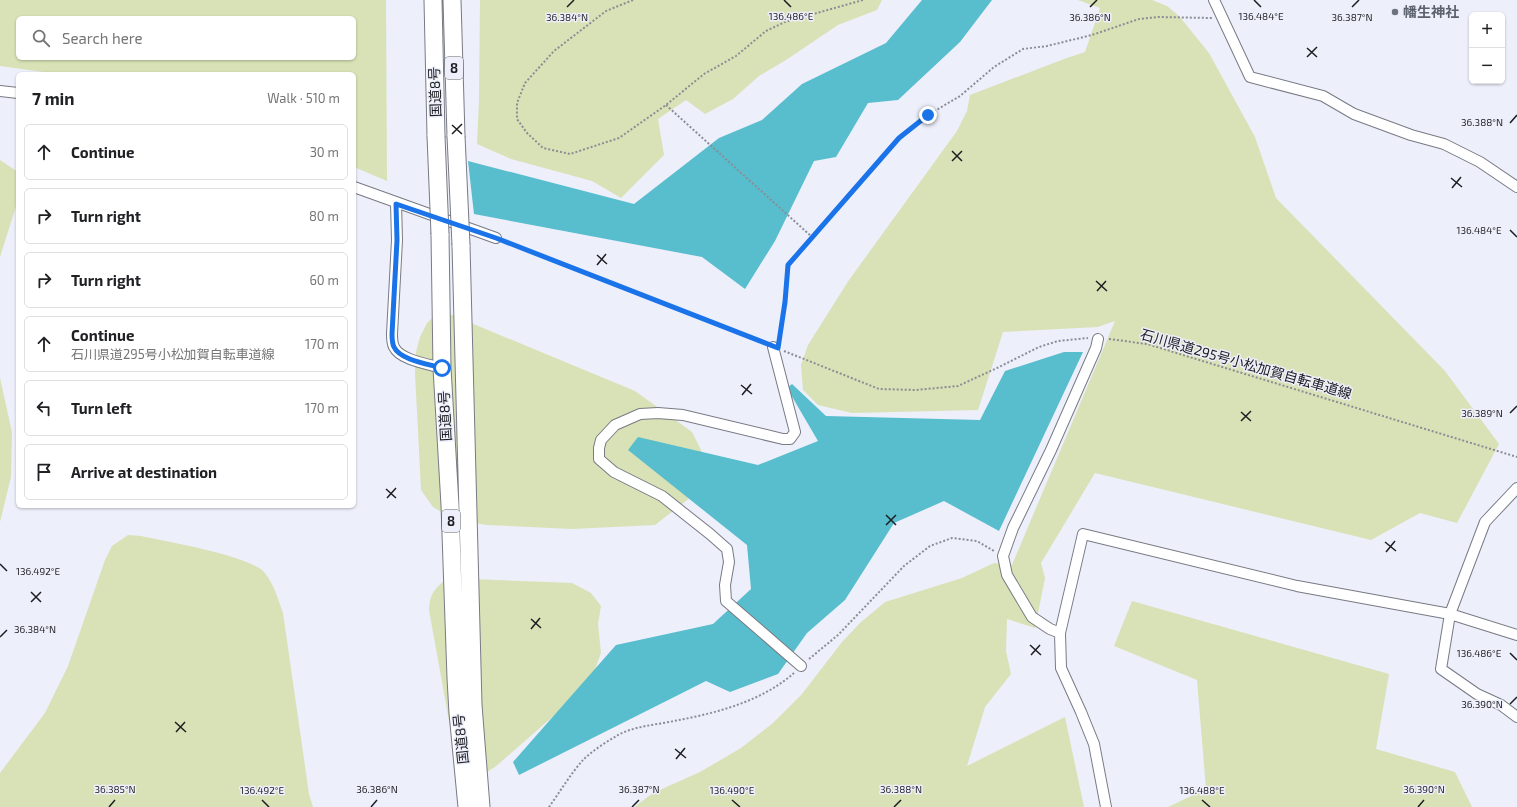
<!DOCTYPE html>
<meta charset="utf-8">
<style>
:root{--surface:#fff;--page:#f6f6f6;--text:#202124;--muted:#757577;--line:#e0e0e0}
body{margin:0;font-family:"Exo 2","Noto Sans JP",sans-serif;background:var(--page);color:var(--text)}
.controls{position:absolute;right:12px;top:12px;display:grid;overflow:hidden;border-radius:6px;box-shadow:0 1px 3px #0004}
.controls button{width:36px;height:36px;display:grid;place-items:center;padding:0;border:0;border-bottom:1px solid var(--line);background:var(--surface);color:var(--text);font:20px sans-serif}
.stop{position:absolute;width:12px;height:12px;margin:-9px;border:3px solid #1a73e8;border-radius:50%;background:#fff}
.stop.end{background:#1a73e8;border-color:#fff;box-shadow:0 1px 4px #0008}
.list{margin:0;padding:0;list-style:none}
h2{display:flex;justify-content:space-between;align-items:center;height:52px;margin:0;padding:0 16px;font-size:17px}
h2 small{font-size:13px;font-weight:400;color:var(--muted)}
.list li{display:grid;grid-template-columns:26px 1fr auto;gap:12px;align-items:center;box-sizing:border-box;height:56px;margin:0 8px 8px;padding:0 8px;border:1px solid var(--line);border-radius:6px}
.list b{display:block;font-size:15px;white-space:nowrap}
.list p{margin:0;font-size:13px;white-space:nowrap;color:var(--muted)}
.list em{font-size:13px;font-style:normal;color:var(--muted)}
.icon{flex:none;width:22px;height:22px;fill:none;stroke:currentColor;stroke-width:2;stroke-linecap:round;stroke-linejoin:round}
.map{position:relative;flex:none;width:1517px;height:807px;overflow:hidden}
.search{position:absolute;background:var(--surface);box-shadow:0 1px 3px #0004;left:16px;top:16px;width:340px;height:44px;display:flex;align-items:center;gap:10px;box-sizing:border-box;padding:0 14px;border-radius:6px;color:var(--muted);font-size:15px}
.panel{position:absolute;background:var(--surface);box-shadow:0 1px 3px #0004;left:16px;top:72px;width:340px;height:436px;border-radius:6px}
.map>svg:first-child{display:block}
.green{fill:#d8e2b6;fill-rule:evenodd}
.water{fill:#58bdcd}
.lines{fill:none;stroke-linecap:round;stroke-linejoin:round}
.street-casing{stroke:#787a84;stroke-width:12}
.highway-casing{stroke:#787a84;stroke-width:19}
.path{stroke:#8b8d95;stroke-width:2;stroke-dasharray:2 2;stroke-linecap:butt}
.street{stroke:#fff;stroke-width:10}
.highway{stroke:#fff;stroke-width:17}
.highway-bridge-casing{stroke:#787a84;stroke-width:19;stroke-linecap:butt}
.highway-bridge{stroke:#fff;stroke-width:17}
.route{stroke:#1a73e8;stroke-width:5}
.ticks{fill:none;stroke:#1d1e22;stroke-width:1.5}
.worship-dot{fill:#6b7280;stroke:#edeffb;stroke-width:1.5}
.labels{text-anchor:middle;stroke-width:3;stroke-linejoin:round;paint-order:stroke}
.shield{fill:#edeffb;stroke:#5b5d63;stroke-width:1}
.shield-label{font-size:13px;font-weight:bold;fill:#1d1e22}
.worship-label{font-size:14px;font-weight:bold;fill:#5b616d;stroke:#edeffb;text-anchor:start}
.street-label{font-size:14px;fill:#1d1e22;stroke:#edeffb}
.ticks-label{font-size:10px;text-anchor:middle;fill:#1d1e22;stroke:#edeffb;stroke-width:3;stroke-linejoin:round;paint-order:stroke}
</style>
<div class="map">
<svg width="1517" height="807" viewBox="0 0 1517 807">
<rect width="100%" height="100%" fill="#edeffb"/>
<path class="green" d="M0,0H386L387,181L354,167V74H58L0,66ZM18,18H354V58H18Z
M480,0H882L877,10L838,25L786,60L759,76L733,99L705,114L686,100L658,119L664,155L621,198L592,181L511,159L477,144L479,100Z
M1078,0H1152L1167,6L1179,16L1209,53L1255,137L1276,198L1445,371L1499,444L1457,523L1420,513L1371,540L1095,473L1041,563L1045,578L1035,628L1007,619L1006,651L1011,674L985,707L967,766L1065,717L1084,807H635L637,805L653,793L700,772L741,748L773,723L802,694L842,642L860,623L885,602L962,578L994,563L1012,565L1115,321L1098,327L1003,332L978,410L852,413L818,405L803,390L801,365L808,345L849,280L957,131L967,111L970,95L1064,59L1085,52L1100,8Z
M0,160L18,172V200L0,257Z
M447,313L635,391L692,432L704,456L700,490L655,525L572,529L486,525L453,519L433,507L421,490L415,373L416,352L420,337L427,323L436,314Z
M0,378L12,432L11,477L0,522Z
M128,535L141,536C165,541 250,556 264,572C274,584 278,599 283,613L309,794L313,807H0V773L45,713L68,666L105,560L112,546Z
M447,578L572,583L591,593L601,606L598,624L601,653L594,672L558,712L495,767L477,778L455,754L429,610C430,593 434,590 447,578Z
M1132,601L1389,674L1376,749L1455,772L1472,807H1168L1206,789L1197,680L1114,646Z"/>
<path class="water" d="M922,0H992L960,42L898,100L868,103L836,157L814,161L775,241L745,289L702,257L474,214L468,161L634,204L719,138L762,120L802,84L886,43Z
M1064,352H1083L999,531L944,501L894,523L845,600L807,633L778,674L730,692L706,681L519,775L513,762L616,645L713,624L751,589L747,545L628,450L638,437L758,465L818,441L787,388L792,384L826,416L980,420L1005,371Z"/>
<g class="lines">
<g class="street-casing">
<path id="street" d="M1214,0L1250,77L1323,96L1354,114L1411,135L1444,144L1480,162L1517,187
M0,91L18,93
M354,187L496,238
M396,203L397,240L392,334C392,338 392,343 394,347C400,360 428,364 442,368
M773,347L795,432L790,439H783L683,415L658,413L640,414L615,425L601,440L599,448V459L614,472L662,496L710,534L727,549L729,562L725,585L726,601L801,666
M1517,488L1485,522L1450,614L1441,669L1477,694L1501,705L1517,717
M1060,633L1050,629L1032,617L1007,575L1003,556L1013,528L1051,450L1096,348L1098,339
M1106,807L1094,744L1081,712L1061,668L1060,633L1083,534L1297,586L1450,614L1517,635"/>
</g>
<g class="highway-casing">
<path id="highway" d="M433,0L436,136
M452,0L456,136
M440,234L442,368L450,505L456,678L458,713L467,807
M461,245L473,705L481,807"/>
</g>
<path class="path" d="M633,0L606,11L554,51L525,83L517,103V119L527,133L543,148L570,154L619,138L666,105L704,74L736,56L766,31L785,22L863,0
M666,105L812,237
M505,241L763,343
M779,339L785,302L787,265L899,138L928,115L960,96L994,67L1023,49L1047,46L1092,35L1139,19L1158,17L1212,18
M1109,339L1147,344L1517,457
M784,351L879,389L916,390L958,386L997,368L1039,347L1058,341L1088,338
M809,659L838,635L904,566L930,546L952,538L977,541L994,551
M549,807C559,793 572,772 583,760C592,751 606,742 618,735C635,726 655,725 674,721C716,713 761,702 794,673"/>
<use href="#street" class="street"/>
<use href="#highway" class="highway"/>
<g class="highway-bridge-casing">
<path id="highway-bridge" d="M436,136L440,234
M456,136L461,245"/>
</g>
<use href="#highway-bridge" class="highway-bridge"/>
</g>
<g class="lines">
<path class="route" d="M442,368C428,364 400,360 394,347C392,343 392,338 392,334L397,240L396,204L496,238L778,348L785,302L788,265L899,138L928,115"/>
</g>
<path class="ticks" d="M784,0L791,7M1254,0L1261,7M567,7L574,0M1090,7L1097,0M1352,7L1359,0M1307,48L1317,57M1307,57L1317,47M1510,123L1517,115M452,125L462,134M452,134L462,124M952,151L962,161M952,161L962,151M1451,178L1462,187M1452,188L1461,177M1510,230L1517,237M597,255L607,264M597,265L606,254M1096,281L1107,291M1097,291L1106,281M741,385L752,394M742,395L751,384M1241,412L1251,421M1510,413L1517,406M1241,421L1251,411M386,489L396,498M387,498L396,488M886,515L896,525M886,525L896,515M1385,542L1396,551M1386,552L1395,541M0,564L7,571M31,592L41,602M31,602L41,592M531,619L541,628M531,629L540,618M0,637L7,630M1030,645L1041,655M1510,653L1517,660M1031,655L1040,645M1510,704L1517,697M175,722L186,732M176,732L185,722M675,749L686,758M676,759L685,748M262,800L269,807M732,800L740,807M1202,800L1210,807M109,807L115,800M371,807L377,800M632,807L639,800M894,807L901,800M1418,807L1424,800"/>
<circle class="worship-dot" cx="1395" cy="12" r="4"/>
<g class="labels">
<g class="shield">
<rect x="445" y="57" width="18" height="22" rx="3"/>
<rect x="442" y="510" width="18" height="22" rx="3"/>
</g>
<g class="shield-label">
<text x="454" y="73">8</text>
<text x="451" y="526">8</text>
</g>
<g class="worship-label">
<text x="1403" y="17">幡生神社</text>
</g>
<g class="street-label">
<text transform="translate(435 92) rotate(-92)" y="5">国道8号</text>
<text transform="translate(1246 364) rotate(16)" y="5">石川県道295号小松加賀自転車道線</text>
<text transform="translate(445 416) rotate(-93)" y="5">国道8号</text>
<text transform="translate(461 739) rotate(-96)" y="5">国道8号</text>
</g>
</g>
<g class="ticks-label">
<text x="1261" y="20">136.484°E</text>
<text x="791" y="20">136.486°E</text>
<text x="567" y="21">36.384°N</text>
<text x="1090" y="21">36.386°N</text>
<text x="1352" y="21">36.387°N</text>
<text x="1482" y="126">36.388°N</text>
<text x="1479" y="234">136.484°E</text>
<text x="1482" y="417">36.389°N</text>
<text x="38" y="575">136.492°E</text>
<text x="35" y="633">36.384°N</text>
<text x="1479" y="657">136.486°E</text>
<text x="1482" y="708">36.390°N</text>
<text x="115" y="793">36.385°N</text>
<text x="377" y="793">36.386°N</text>
<text x="639" y="793">36.387°N</text>
<text x="901" y="793">36.388°N</text>
<text x="1424" y="793">36.390°N</text>
<text x="262" y="794">136.492°E</text>
<text x="732" y="794">136.490°E</text>
<text x="1202" y="794">136.488°E</text>
</g>
</svg>
<div class="controls">
<button>+</button>
<button>−</button>
</div>
<div class="stop" style="left:442px;top:368px"></div>
<div class="stop end" style="left:928px;top:115px"></div>
<div class="search"><svg class="icon" aria-label="search" viewBox="0 0 24 24"><circle cx="10" cy="10" r="6"/><path d="M15 15l6 6"/></svg>Search here</div>
<section class="panel">
<h2>7 min<small>Walk · 510 m</small></h2>
<ul class="list">
<li><svg class="icon" aria-label="ahead" viewBox="0 0 24 24"><path d="M12 20V5M6 11l6-6 6 6"/></svg><div><b>Continue</b></div><em>30 m</em></li>
<li><svg class="icon" aria-label="right" viewBox="0 0 24 24"><path d="M7 20v-9h11M14 6l5 5-5 5"/></svg><div><b>Turn right</b></div><em>80 m</em></li>
<li><svg class="icon" aria-label="right" viewBox="0 0 24 24"><path d="M7 20v-9h11M14 6l5 5-5 5"/></svg><div><b>Turn right</b></div><em>60 m</em></li>
<li><svg class="icon" aria-label="ahead" viewBox="0 0 24 24"><path d="M12 20V5M6 11l6-6 6 6"/></svg><div><b>Continue</b><p>石川県道295号小松加賀自転車道線</p></div><em>170 m</em></li>
<li><svg class="icon" aria-label="left" viewBox="0 0 24 24"><path d="M17 20v-9H6M10 6l-5 5 5 5"/></svg><div><b>Turn left</b></div><em>170 m</em></li>
<li><svg class="icon" aria-label="arrive" viewBox="0 0 24 24"><path d="M6 21V4h12l-3 4 3 4H6"/></svg><div><b>Arrive at destination</b></div></li>
</ul>
</section>
</div>
